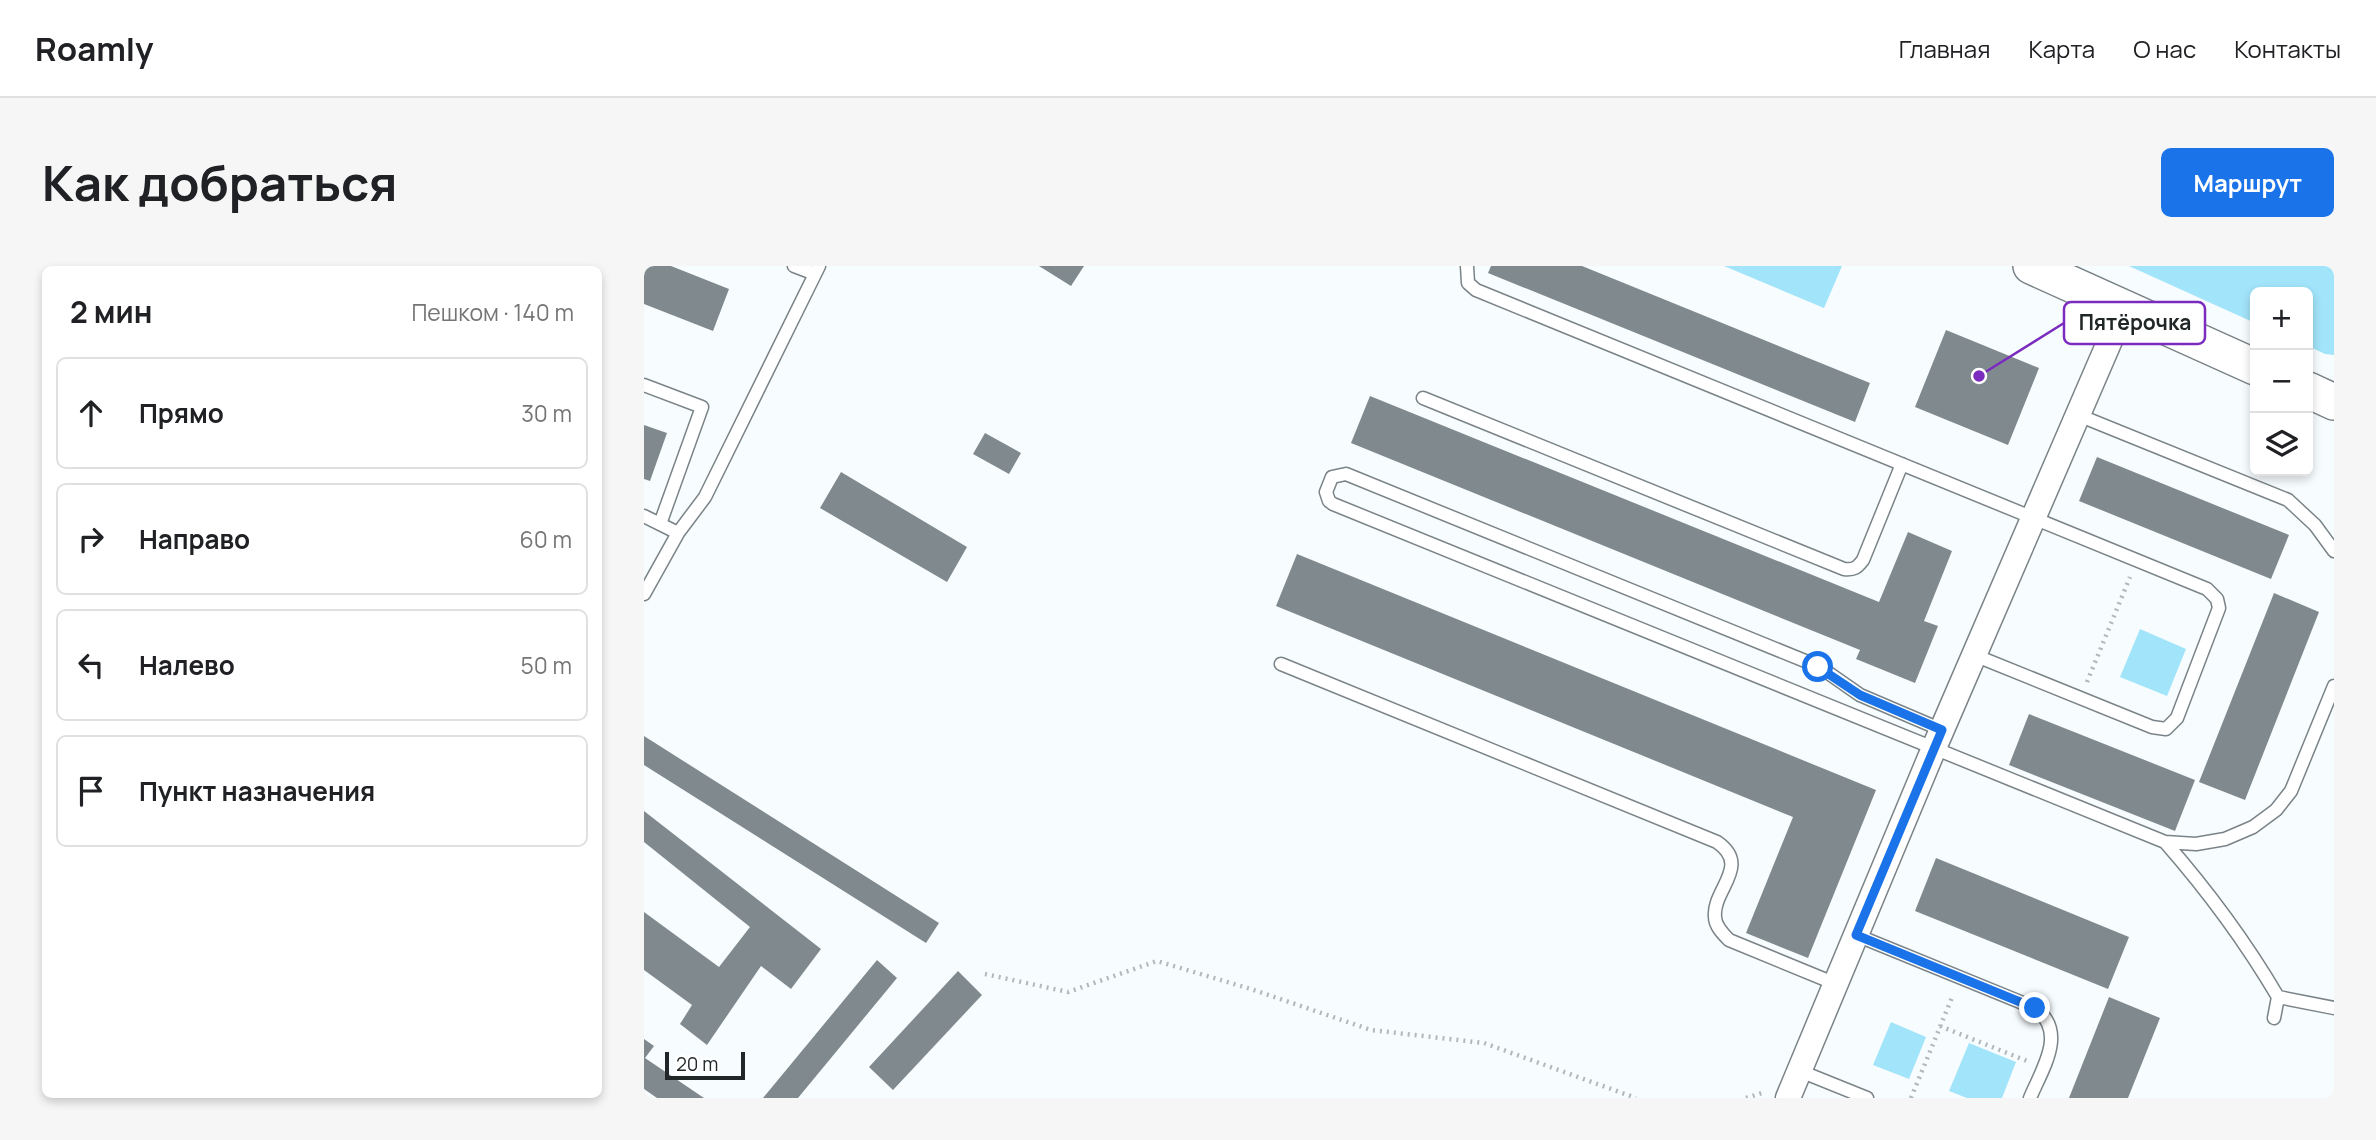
<!DOCTYPE html>
<html lang="ru">
<meta charset="utf-8">
<style>
:root{--surface:#fff;--page:#f6f6f6;--text:#202124;--muted:#757577;--line:#e0e0e0;--accent:#1a73e8}
body{margin:0;font-family:Manrope,sans-serif;background:var(--page);color:var(--text)}
.controls{position:absolute;right:21px;top:21px;display:grid;overflow:hidden;border-radius:10px;box-shadow:0 4px 10px #0003}
.controls button{width:63px;height:63px;display:grid;place-items:center;padding:0;border:0;border-bottom:2px solid var(--line);background:var(--surface);color:var(--text);font:35px sans-serif}
.scale{position:absolute;left:21px;bottom:18px;width:80px;box-sizing:border-box;padding-left:7px;border:4px solid #212627;border-top:0;font-size:19px;line-height:24px;white-space:nowrap;color:#212627;-webkit-text-stroke:5px #fff;paint-order:stroke}
.stop{position:absolute;width:21px;height:21px;margin:-16px;border:5px solid #1a73e8;border-radius:50%;background:#fff}
.stop.end{background:#1a73e8;border-color:#fff;box-shadow:0 2px 7px #0008}
.list{margin:0;padding:0;list-style:none}
h2{display:flex;justify-content:space-between;align-items:center;height:91px;margin:0;padding:0 28px;font-size:30px}
h2 small{font-size:23px;font-weight:400;color:var(--muted)}
.list li{display:grid;grid-template-columns:46px 1fr auto;gap:21px;align-items:center;box-sizing:border-box;height:112px;margin:0 14px 14px;padding:0 14px;border:2px solid var(--line);border-radius:10px}
.list b{display:block;font-size:26px;white-space:nowrap}
.list em{font-size:23px;font-style:normal;color:var(--muted)}
.icon{flex:none;width:38px;height:38px;fill:none;stroke:currentColor;stroke-width:2;stroke-linecap:round;stroke-linejoin:round}
.map{position:relative;flex:none;width:1690px;height:832px;overflow:hidden;border-radius:10px}
header{display:flex;align-items:center;gap:42px;box-sizing:border-box;height:98px;padding:0 35px;background:var(--surface);border-bottom:2px solid var(--line)}
header strong{font-size:33px}
nav{display:flex;gap:38px;margin-inline-start:auto;font-size:24px}
.intro{display:flex;align-items:center;justify-content:space-between;box-sizing:border-box;height:168px;padding:0 42px}
h1{margin:0;font-size:49px}
.button{padding:18px 32px;border-radius:10px;background:var(--accent);color:#fff;font-size:24px;font-weight:700}
main{display:flex;gap:42px;padding:0 42px}
aside{flex:1;background:var(--surface);border-radius:10px;box-shadow:0 4px 10px #0003}
.map>svg:first-child{display:block}
.green{fill:#a2e4fa}
.building{fill:#808a8e}
.lines{fill:none;stroke-linecap:round;stroke-linejoin:round}
.lane-casing{stroke:#7a8488;stroke-width:15}
.street-casing{stroke:#7a8488;stroke-width:27}
.secondary-casing{stroke:#7a8488;stroke-width:38}
.path{stroke:#b2b7b9;stroke-width:4.5;stroke-dasharray:2 5;stroke-linecap:butt}
.lane{stroke:#fff;stroke-width:12}
.street{stroke:#fff;stroke-width:24}
.secondary{stroke:#fff;stroke-width:35}
.route{stroke:#1a73e8;stroke-width:9}
.leader{fill:none;stroke:#7b2cbf;stroke-width:2.5}
.callout-dot{fill:#7b2cbf;stroke:#fff;stroke-width:2.5}
.callout{fill:#fff;stroke:#7b2cbf;stroke-width:2.5}
.callout-label{font-size:21px;text-anchor:middle;font-weight:bold;fill:#212627}
</style>
<header>
<strong>Roamly</strong>
<nav><a>Главная</a><a>Карта</a><a>О нас</a><a>Контакты</a></nav>
</header>
<div class="intro"><h1>Как добраться</h1><a class="button">Маршрут</a></div>
<main>
<aside>
<h2>2 мин<small>Пешком · 140 m</small></h2>
<ul class="list">
<li><svg class="icon" aria-label="ahead" viewBox="0 0 24 24"><path d="M12 20V5M6 11l6-6 6 6"/></svg><div><b>Прямо</b></div><em>30 m</em></li>
<li><svg class="icon" aria-label="right" viewBox="0 0 24 24"><path d="M7 20v-9h11M14 6l5 5-5 5"/></svg><div><b>Направо</b></div><em>60 m</em></li>
<li><svg class="icon" aria-label="left" viewBox="0 0 24 24"><path d="M17 20v-9H6M10 6l-5 5 5 5"/></svg><div><b>Налево</b></div><em>50 m</em></li>
<li><svg class="icon" aria-label="arrive" viewBox="0 0 24 24"><path d="M6 21V4h12l-3 4 3 4H6"/></svg><div><b>Пункт назначения</b></div></li>
</ul>
</aside>
<div class="map">
<svg width="1690" height="832" viewBox="0 0 1690 832">
<rect width="100%" height="100%" fill="#f7fcfe"/>
<path class="green" d="M1080,0H1198L1180,42Z
M1485,0H1690V89L1681,88L1664,80V26H1611V57Z
M1496,363L1542,383L1523,430L1476,411Z
M1247,756L1282,771L1265,813L1229,799Z
M1325,777L1372,796L1358,832H1323L1305,825Z"/>
<path class="building" d="M0,0H27L85,23L69,65L0,38Z
M395,0H440L427,20Z
M847,0H938L1226,117L1211,156L844,7Z
M1302,64L1395,102L1364,179L1271,141Z
M726,130L1235,336L1264,266L1308,285L1280,355L1294,360L1271,417L1212,393L1216,384L707,177Z
M0,159L23,167L6,215L0,213Z
M341,167L377,187L365,208L329,188Z
M1453,191L1645,269L1627,313L1435,235Z
M197,206L323,281L303,316L176,242Z
M653,288L1232,524L1164,692L1102,667L1149,551L632,340Z
M1630,327L1675,346L1601,534L1555,516Z
M1385,448L1551,514L1531,565L1365,499Z
M0,470L295,657L282,677L0,499Z
M0,545L177,683L147,723L117,700L63,779L36,758L48,739L0,704V646L75,701L106,661L0,576Z
M1292,592L1485,671L1464,723L1271,645Z
M233,694L253,712L154,832H119Z
M314,705L338,729L249,824L225,801Z
M1465,731L1516,752L1484,832H1425Z
M0,773L10,780L1,792L60,832H13L0,823Z"/>
<g class="lines">
<g class="lane-casing">
<path id="lane" d="M150,0L171,8
M823,0L824,17L832,24L1563,323L1573,333L1575,342L1533,452L1522,463L1508,461L1330,389
M0,119L58,141L16,258
M779,132L1200,303C1210,304 1213,302 1219,294L1258,198
M1434,149L1644,234L1671,259L1690,285
M0,250L34,267
M0,328L34,267L61,231L175,0
M637,398L1073,576C1108,600 1068,624 1071,651C1071,660 1079,668 1085,674L1192,718
M1298,464L1216,429L1183,406L1166,397L702,208L688,211L682,226L685,235L689,238L1521,576L1552,578L1581,573L1609,561L1632,544L1647,525L1690,420
M1521,576C1564,625 1601,675 1634,731L1630,752
M1212,669L1391,742C1424,766 1398,803 1386,832
M1634,731L1690,742
M1156,805L1223,832"/>
</g>
<g class="street-casing">
<path id="street" d="M1144,832L1290,482L1480,42"/>
</g>
<g class="secondary-casing">
<path id="secondary" d="M1387,0L1611,101
M1664,124L1690,136"/>
</g>
<path class="path" d="M1443,416L1486,311
M341,708L424,726L513,695L607,723L727,764L840,777L992,832
M1296,760L1383,795
M1102,832L1121,826
M1267,832L1309,729"/>
<use href="#lane" class="lane"/>
<use href="#street" class="street"/>
<use href="#secondary" class="secondary"/>
</g>
<g class="lines">
<path class="route" d="M1174,401L1216,429L1298,464L1212,669L1391,742"/>
</g>
<path class="leader" d="M1335 110L1420 57"/>
<circle class="callout-dot" cx="1335" cy="110" r="7"/>
<rect class="callout" x="1420" y="36" width="141" height="42" rx="7"/>
<g class="callout-label">
<text x="1491" y="64">Пятёрочка</text>
</g>
</svg>
<div class="controls">
<button>+</button>
<button>−</button>
<button><svg class="icon" aria-label="layers" viewBox="0 0 24 24"><path d="M12 4l9 5-9 5-9-5zM3 14l9 5 9-5"/></svg></button>
</div>
<div class="scale">20 m</div>
<div class="stop" style="left:1174px;top:401px"></div>
<div class="stop end" style="left:1391px;top:742px"></div>
</div>
</main>
